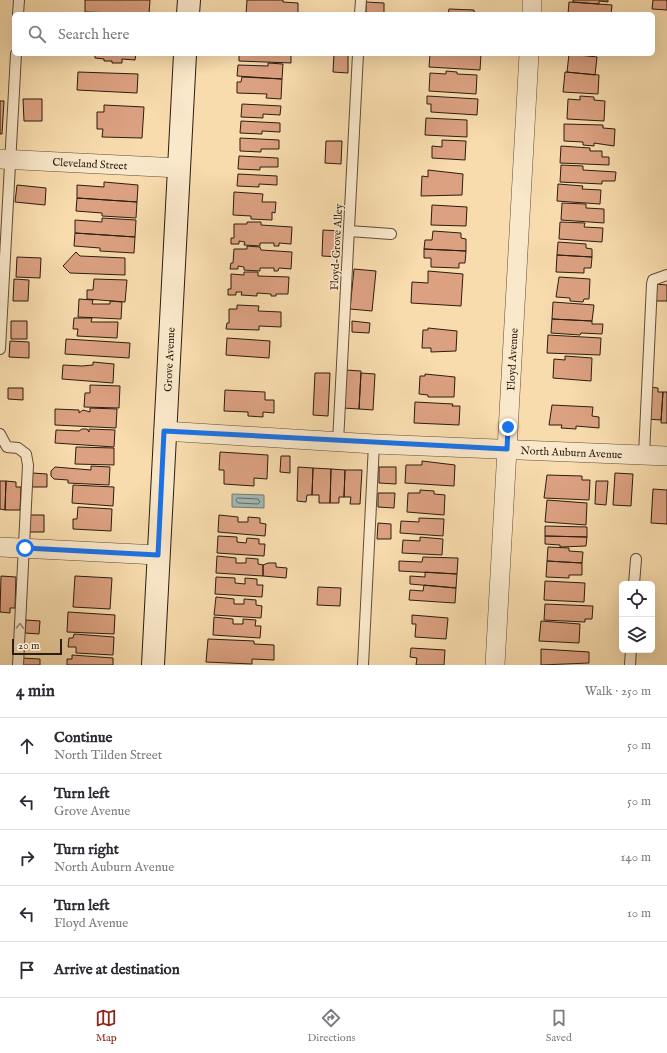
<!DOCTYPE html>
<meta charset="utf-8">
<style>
:root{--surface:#fff;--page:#f7f7f7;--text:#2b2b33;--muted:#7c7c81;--line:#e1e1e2;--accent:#8f2418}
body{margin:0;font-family:"IM FELL English",serif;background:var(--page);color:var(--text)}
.controls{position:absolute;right:12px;bottom:12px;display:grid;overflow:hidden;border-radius:6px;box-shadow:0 4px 16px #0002}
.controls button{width:36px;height:36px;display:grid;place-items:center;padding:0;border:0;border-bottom:1px solid var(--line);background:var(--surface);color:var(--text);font:20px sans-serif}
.scale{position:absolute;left:12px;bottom:10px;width:50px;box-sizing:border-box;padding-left:4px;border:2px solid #2b1d11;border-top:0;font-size:11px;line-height:14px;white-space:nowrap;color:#2b1d11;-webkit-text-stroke:3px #fae8ca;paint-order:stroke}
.stop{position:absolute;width:12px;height:12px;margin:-9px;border:3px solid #1a73e8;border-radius:50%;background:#fff}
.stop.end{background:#1a73e8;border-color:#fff;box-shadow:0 1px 4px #0008}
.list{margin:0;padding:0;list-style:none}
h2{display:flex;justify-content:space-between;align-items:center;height:52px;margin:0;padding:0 16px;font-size:17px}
h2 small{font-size:13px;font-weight:400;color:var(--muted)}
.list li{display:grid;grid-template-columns:26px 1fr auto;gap:12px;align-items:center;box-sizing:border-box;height:56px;padding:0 16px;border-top:1px solid var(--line)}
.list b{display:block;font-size:15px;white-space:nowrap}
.list p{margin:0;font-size:13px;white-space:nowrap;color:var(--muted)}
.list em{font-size:13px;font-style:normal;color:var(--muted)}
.icon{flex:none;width:22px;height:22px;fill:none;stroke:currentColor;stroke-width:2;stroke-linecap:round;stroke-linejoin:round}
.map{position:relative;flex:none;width:667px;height:665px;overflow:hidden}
.search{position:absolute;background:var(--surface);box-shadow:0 4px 16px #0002;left:12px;right:12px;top:12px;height:44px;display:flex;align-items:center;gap:10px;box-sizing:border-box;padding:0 14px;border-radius:6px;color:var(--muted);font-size:15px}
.sheet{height:332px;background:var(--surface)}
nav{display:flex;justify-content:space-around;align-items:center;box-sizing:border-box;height:56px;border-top:1px solid var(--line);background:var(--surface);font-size:11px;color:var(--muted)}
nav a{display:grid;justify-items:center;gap:2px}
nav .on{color:var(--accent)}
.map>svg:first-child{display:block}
.water{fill:#a2b9b5;stroke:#727b73}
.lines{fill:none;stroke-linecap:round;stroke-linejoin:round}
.shore{stroke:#666b63;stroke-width:1}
.building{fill:#dca181;stroke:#2b1d11}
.service-casing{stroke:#5e4d38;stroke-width:12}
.minor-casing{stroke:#5e4d38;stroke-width:20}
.secondary-casing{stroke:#2b1d11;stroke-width:24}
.service{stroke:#fae8ca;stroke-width:10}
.minor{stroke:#fae8ca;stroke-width:19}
.secondary{stroke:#fae8ca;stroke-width:22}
.oneway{stroke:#9d8d77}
.route{stroke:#1a73e8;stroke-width:5}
.labels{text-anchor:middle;stroke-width:3;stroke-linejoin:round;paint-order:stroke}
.street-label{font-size:11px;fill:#2b1d11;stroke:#fae8ca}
</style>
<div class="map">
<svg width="667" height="665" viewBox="0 0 667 665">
<rect width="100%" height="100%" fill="#f8dcad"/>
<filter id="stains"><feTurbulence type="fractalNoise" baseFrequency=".005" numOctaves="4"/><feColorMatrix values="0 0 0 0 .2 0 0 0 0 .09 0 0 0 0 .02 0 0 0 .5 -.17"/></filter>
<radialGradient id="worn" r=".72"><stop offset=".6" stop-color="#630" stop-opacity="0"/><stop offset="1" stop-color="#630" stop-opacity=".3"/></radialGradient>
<path class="water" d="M232,494L264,495V508L232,507Z"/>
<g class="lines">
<path class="shore" d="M238,498L258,499L260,502L258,504L238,503L236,500Z"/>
</g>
<path class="building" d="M85,0H150L149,14L85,12Z
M247,0H283V2L298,3V14H246Z
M573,0H608V2L599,1V4L573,2Z
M653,0H667V10L652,9Z
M366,2L384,3V14H366Z
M569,2L612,5L611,14H568Z
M449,9L474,10V12L481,14H438H448Z
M95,54H136L135,60L122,59V63H112V61H104V59L95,58Z
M239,54H291V63L239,61Z
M334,54H348V73L333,72Z
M430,54H481L480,70L429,67Z
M569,54H596L594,56Z
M569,54L597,57L595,75L567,72Z
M268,63L283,64L282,79L237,76L238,65L268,66Z
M446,71L457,72V74L477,75L476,94L429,91L430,73L446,74Z
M78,72L138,74L137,93L77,90Z
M565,72L599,75L598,94L563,92Z
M242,77L282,79L281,99L266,98L267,94L237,93V82H241Z
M427,96L478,99L477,115L431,112V104H427Z
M580,96L594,97V100L605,101L604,121L567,119L568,99L580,100Z
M23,99H42V121H24Z
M0,101H4L2,134H0Z
M242,104L281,106L280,115L263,114V118L241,117Z
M104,105L144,107L142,138L102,137L103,129H97V112H104Z
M426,118L467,120V137L425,135Z
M241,121L280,123V132L262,131V134L240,133Z
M564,124L603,125V128L615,129L614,146L594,143V146L583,145V142L564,141Z
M240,138L279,140V149H261V152L240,151Z
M442,140L466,141L465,160L432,158V146L442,147Z
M326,141H342L341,164L325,163Z
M561,146L590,148V151H602V157H609V165L560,163Z
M239,156L278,158V167H260V170L238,169Z
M561,165L583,166V170L616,172L615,181H602V184L560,182Z
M428,170L463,174L462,195L421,196L422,176L428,177Z
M238,174L277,176V185L259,184V187L237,186Z
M104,182L138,185L137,202L77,198V185L104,187Z
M558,184L583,186L582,189L601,190L600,204L557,201Z
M17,185L46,188L45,205L15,202Z
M234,192L263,194L262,202H276L275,213L272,212V220L251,219V216L233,215Z
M77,198L137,202L136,218L102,216V213L76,211Z
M562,203L586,204V208L604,209V223L561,220Z
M432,205L467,207L466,226L431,225Z
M102,218L136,220L135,237L75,233V220L102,222Z
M247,222H261V225L292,227L291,244L279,243V246H274V243H260V246L244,245L245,242L239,241V244H231V238H234V224H247Z
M560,222L585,223L584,227L603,228L602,242L559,239Z
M323,230L340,231V257L322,256Z
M433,231L461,233V238L466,239V251L424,249L425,240H432Z
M75,233L135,237L134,253L100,251V248L74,246Z
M558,242L586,244V248L592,249V257L557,255Z
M247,246L260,247L261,250L292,252L291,269L279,268L278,271H274V268H260V271L244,270V267L238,266V269H230L231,263H233L234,249H247Z
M424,249L466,251L465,263H459V268L431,267V258H424Z
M76,252L80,256L125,258V275L70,273L63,266Z
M557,255L592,257L591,268H584V273L556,272Z
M17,257L41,258L40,278L16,277Z
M354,269L376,271L372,311L350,309Z
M428,271L463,274L461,306L411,303L412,282L428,283Z
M244,272H258V276L289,277L288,294H276V296H271V294L257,293V296L241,295L242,292H236V295H228V289H231V274L244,275Z
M559,277L590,279L589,299H584L583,302L570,301V298L556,297Z
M14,279L29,280L28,301H13Z
M94,279L127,280L125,302L87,299V290H93Z
M656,284L667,285V301H655Z
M79,299L93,300L92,304H110V301L122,302L121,319L78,317Z
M553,302L594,305L592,321L552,319Z
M237,305L259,306L258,311L281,312V327L259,326V330L226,329L227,323H229V309H237Z
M74,318H92L91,322H118L117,338L77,336L78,329H73Z
M552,319L592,321V324H603L602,334L581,333L580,335L551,333Z
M11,321H27V339H11Z
M352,321L370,323L369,333L352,332Z
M428,328L457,331L456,351L431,352V348H422L423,330H428Z
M548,335L601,338L600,355L547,353Z
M227,338L270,341L269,358L226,355Z
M66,339L130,343L129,358L65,354Z
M10,341L29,342V358L9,357Z
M565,356L592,358L591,381L553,378L554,359L565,360Z
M93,362L114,364L113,383L62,379L63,365L82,366L93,365Z
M345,370L361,371L359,409L343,408Z
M315,373H330L328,416L313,415Z
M361,373L375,374L373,410L359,409Z
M425,374L455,377L454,397H428V395L419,394L420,376H425Z
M90,385L120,386L119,408L84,407L85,393H90Z
M649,387L658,388V392H663L661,420L646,419Z
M8,388H23V400L8,399Z
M225,390L265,392V400H274V413L263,412V417L248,416V412L224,411Z
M663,392H667V423H661Z
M415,402L453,404L452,406H460L459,425L414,423Z
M552,405L593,407L592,416L599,417V428L576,426V429L561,428L562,425H549Z
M90,408L117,409L116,428L55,425V409L79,410V413L83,410L90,412Z
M82,429H87L89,432V429L115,430L114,447L55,443L56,430L79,431Z
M76,447L114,448V465L75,464Z
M220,452L268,455L267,479L254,478V486L224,484V470H219Z
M281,456H290V473L280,472Z
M422,461L455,465L454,486L405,483L406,465H422Z
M91,466L110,467L109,485L68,483V480L54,479L51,476V471L55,467L91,470Z
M298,467L313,468L312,495H307L306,502L297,501Z
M379,467H396V484L379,483Z
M313,468L331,469L330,503H319V495H312Z
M331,469L345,470L344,497H339V503H330Z
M345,470H362L360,504H350L351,497H344Z
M32,473L47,474V487H32Z
M615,473L633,474L631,506L613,505Z
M547,475L582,476V480H590L589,500L544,498Z
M0,481H6L5,510L0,509Z
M6,481L16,482V487H21L20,510H5Z
M596,481H608L606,505L595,504Z
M73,485L114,487L113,506L72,503Z
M653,489L667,490V524L651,523Z
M420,490L434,491V494L445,495L444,515L407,512L408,493H420Z
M378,493H395L394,508L378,507Z
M547,500L587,503L586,525L545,522Z
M78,507L112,509L111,531L73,529V519H77Z
M27,515H44V532H27Z
M219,515L238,517V522H248V517L260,518V523L266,524L265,536L218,532Z
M419,518L444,519L443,536L400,533L401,521L419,522Z
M378,523L391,524V539H377Z
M545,526L587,527V537L545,536Z
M218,536L237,537V542L246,543L247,538L259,539V544H265L264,556L217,553Z
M545,536L587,537L586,546L560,547V545L545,544Z
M420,537L443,539L442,555L402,553L403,540L420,541Z
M548,547L569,548V551L583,552L582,563L547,561Z
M217,556L236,558V563H246V558L258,559V564L263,565V576L216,573Z
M423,557L458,558L457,574L399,571V561L422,562Z
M547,561L582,563V575H569V578L546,577Z
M268,563H276V567L287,568L286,578L263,576V565Z
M425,572L457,574L456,588L410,584V576L425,577Z
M1,576L16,577L15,608H10V613L0,612Z
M75,576L112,578L110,609L73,607Z
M216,577L235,578V583L245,584V578L257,579V585H263L262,597L215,594Z
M545,581L585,583L584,602L544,600Z
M424,585L456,588L455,603L409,600L410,590L423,591Z
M318,587L341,588L340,606L317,605Z
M216,597L234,599V604H244V599L256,600V605L262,606L261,618L214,615Z
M545,604L593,606L592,619H585V622L544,620Z
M68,612L115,615L114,634L67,632Z
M412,615L448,618L446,639L415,637L416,624H412Z
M214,617L233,619V624H243V619L256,620L255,626H261L260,638L213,635Z
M26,620L40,621L39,634L25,633Z
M541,621L580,624L579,643L539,641Z
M74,634L114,637L113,655L76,653V647H68L69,638H73Z
M208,639L254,641V644L274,645V660L252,659V664L206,662Z
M411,648L445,650L444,665H416L417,658L410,657Z
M541,649L589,652V663L541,665Z
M72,655L113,658V665H67V659H72Z
M21,658L40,659V665H21Z"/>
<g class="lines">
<g class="service-casing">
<path id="service" d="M18,14L19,0
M360,14L361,0
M349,231L391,234
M0,349L16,54
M0,434L7,447L18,448L26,454L28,465L18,665
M338,442L358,54
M644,455L652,284L653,280L667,275
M634,584L636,559
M363,665L374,444
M630,665L631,650"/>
</g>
<g class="minor-casing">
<g id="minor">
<path d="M532,14V0"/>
<path id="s1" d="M0,159L179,168"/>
<path id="s2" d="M164,431L374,444L667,456"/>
<path d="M0,547L158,555"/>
<path id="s3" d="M495,665L529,54"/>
</g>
</g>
<g class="secondary-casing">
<g id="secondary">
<path d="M188,14L189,0"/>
<path id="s4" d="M153,665L185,54"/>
</g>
</g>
<use href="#service" class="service"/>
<use href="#minor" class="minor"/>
<use href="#secondary" class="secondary"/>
</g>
<defs><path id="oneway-chevron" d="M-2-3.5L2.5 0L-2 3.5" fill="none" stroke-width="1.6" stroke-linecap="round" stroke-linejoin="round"/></defs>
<use class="oneway" href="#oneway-chevron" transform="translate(20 626) rotate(-87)"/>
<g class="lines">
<path class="route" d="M25,548L158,555L164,431L507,449L508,427"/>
</g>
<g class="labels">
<g class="street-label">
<text dy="4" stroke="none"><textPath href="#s1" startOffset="90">Cleveland Street</textPath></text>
<text transform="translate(336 247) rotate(-87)" y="4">Floyd-Grove Alley</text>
<text dy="4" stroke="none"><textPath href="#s4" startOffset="306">Grove Avenue</textPath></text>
<text dy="4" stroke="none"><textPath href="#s3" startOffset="306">Floyd Avenue</textPath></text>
<text dy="4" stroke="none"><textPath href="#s2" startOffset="408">North Auburn Avenue</textPath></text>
</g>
</g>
<rect width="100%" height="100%" filter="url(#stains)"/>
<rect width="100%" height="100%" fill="url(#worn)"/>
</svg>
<div class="controls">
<button><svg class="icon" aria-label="locate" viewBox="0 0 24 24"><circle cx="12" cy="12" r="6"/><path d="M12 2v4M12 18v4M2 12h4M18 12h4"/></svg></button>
<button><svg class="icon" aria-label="layers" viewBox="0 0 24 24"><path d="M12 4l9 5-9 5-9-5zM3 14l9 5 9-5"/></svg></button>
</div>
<div class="scale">20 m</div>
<div class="stop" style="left:25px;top:548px"></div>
<div class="stop end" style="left:508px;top:427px"></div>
<div class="search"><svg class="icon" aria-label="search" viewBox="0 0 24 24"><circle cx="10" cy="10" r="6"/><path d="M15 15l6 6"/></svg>Search here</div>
</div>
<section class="sheet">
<h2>4 min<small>Walk · 250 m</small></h2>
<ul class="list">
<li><svg class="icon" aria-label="ahead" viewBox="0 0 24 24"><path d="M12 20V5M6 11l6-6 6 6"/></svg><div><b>Continue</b><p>North Tilden Street</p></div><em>50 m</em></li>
<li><svg class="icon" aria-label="left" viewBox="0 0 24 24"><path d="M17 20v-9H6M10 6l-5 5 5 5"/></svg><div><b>Turn left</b><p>Grove Avenue</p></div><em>50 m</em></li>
<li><svg class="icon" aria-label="right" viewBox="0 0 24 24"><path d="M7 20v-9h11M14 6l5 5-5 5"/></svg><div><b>Turn right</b><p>North Auburn Avenue</p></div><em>140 m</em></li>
<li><svg class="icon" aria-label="left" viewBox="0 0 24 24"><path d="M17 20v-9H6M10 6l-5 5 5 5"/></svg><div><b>Turn left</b><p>Floyd Avenue</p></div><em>10 m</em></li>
<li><svg class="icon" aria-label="arrive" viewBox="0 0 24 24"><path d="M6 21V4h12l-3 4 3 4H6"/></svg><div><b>Arrive at destination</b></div></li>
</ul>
</section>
<nav>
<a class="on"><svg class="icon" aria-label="map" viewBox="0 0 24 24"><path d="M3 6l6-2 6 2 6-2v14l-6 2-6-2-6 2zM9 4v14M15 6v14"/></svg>Map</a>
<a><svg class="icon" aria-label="directions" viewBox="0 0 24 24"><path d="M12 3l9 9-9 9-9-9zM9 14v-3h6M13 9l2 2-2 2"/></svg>Directions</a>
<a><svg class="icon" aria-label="saved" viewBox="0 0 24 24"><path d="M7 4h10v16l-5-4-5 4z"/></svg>Saved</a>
</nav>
